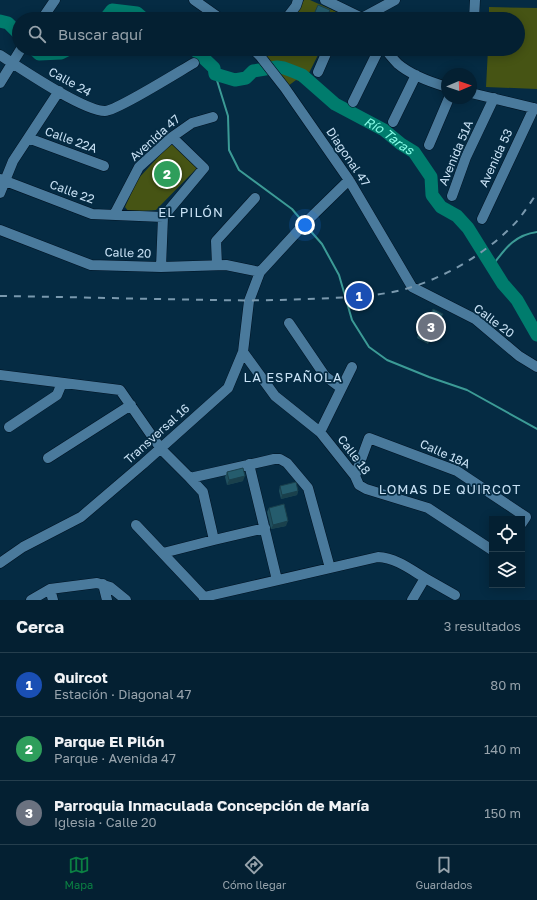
<!DOCTYPE html>
<html lang="es">
<meta charset="utf-8">
<style>
:root{--surface:#042032;--page:#0d283a;--text:#f1f3f6;--muted:#97a3ac;--line:#253e4d;--accent:#0b8043}
body{margin:0;font-family:"Golos Text",sans-serif;background:var(--page);color:var(--text)}
.controls{position:absolute;right:12px;bottom:12px;display:grid;overflow:hidden;border-radius:0px;box-shadow:0 2px 10px #0003}
.controls button{width:36px;height:36px;display:grid;place-items:center;padding:0;border:0;border-bottom:1px solid var(--line);background:var(--surface);color:var(--text);font:20px sans-serif}
.compass{position:absolute;left:441px;top:68px;width:36px;height:36px;border-radius:50%;background:var(--surface);box-shadow:0 2px 10px #0003;rotate:88deg}
.you{position:absolute;left:305px;top:225px;width:14px;height:14px;margin:-10px;border:3px solid #fff;border-radius:50%;background:#1a73e8;box-shadow:0 0 0 6px #1a73e833}
.badge{display:grid;place-items:center;width:26px;height:26px;border-radius:50%;background:var(--accent);color:#fff;font-size:13px;font-weight:700}
.pin{position:absolute;translate:-50% -50%;border:2px solid #fff;box-shadow:0 1px 4px #0006}
.list{margin:0;padding:0;list-style:none}
h2{display:flex;justify-content:space-between;align-items:center;height:52px;margin:0;padding:0 16px;font-size:17px}
h2 small{font-size:13px;font-weight:400;color:var(--muted)}
.list li{display:grid;grid-template-columns:26px 1fr auto;gap:12px;align-items:center;box-sizing:border-box;height:64px;padding:0 16px;border-top:1px solid var(--line)}
.list b{display:block;font-size:15px;white-space:nowrap}
.list p{margin:0;font-size:13px;white-space:nowrap;color:var(--muted)}
.list em{font-size:13px;font-style:normal;color:var(--muted)}
.icon{flex:none;width:22px;height:22px;fill:none;stroke:currentColor;stroke-width:2;stroke-linecap:round;stroke-linejoin:round}
.map{position:relative;flex:none;width:537px;height:600px;overflow:hidden}
.search{position:absolute;background:var(--surface);box-shadow:0 2px 10px #0003;left:12px;right:12px;top:12px;height:44px;display:flex;align-items:center;gap:10px;box-sizing:border-box;padding:0 14px;border-radius:22px;color:var(--muted);font-size:15px}
.sheet{height:244px;background:var(--surface)}
nav{display:flex;justify-content:space-around;align-items:center;box-sizing:border-box;height:56px;border-top:1px solid var(--line);background:var(--surface);font-size:11px;color:var(--muted)}
nav a{display:grid;justify-items:center;gap:2px}
nav .on{color:var(--accent)}
.map>svg:first-child{display:block}
.green{fill:#465414}
.lines{fill:none;stroke-linecap:round;stroke-linejoin:round}
.stream{stroke:#3c9b96;stroke-width:2}
.river{stroke:#007c6d;stroke-width:13}
.minor-casing{stroke:#001323;stroke-width:11}
.minor{stroke:#4a7a9c;stroke-width:10}
.rail{stroke:#7a99ae;stroke-width:2;stroke-dasharray:7 7;stroke-linecap:butt}
.wall{fill:#204f5e}
.shaded-wall{fill:#1a404c}
.building{fill:#255c6d;stroke:#1a404c}
.labels{text-anchor:middle;stroke-width:3.5;stroke-linejoin:round;paint-order:stroke}
.street-label{font-size:12px;fill:#c9e2f5;stroke:#052b43}
.water-label{font-size:13px;font-style:italic;fill:#85fce7;stroke:#052b43}
.neighbourhood-label{font-size:13px;letter-spacing:1px;fill:#c9e2f5;stroke:#052b43}
</style>
<div class="map">
<svg width="537" height="600" viewBox="0 0 537 600">
<rect width="100%" height="100%" fill="#052b43"/>
<path class="green" d="M304,0H310L339,13L336,19H289Z
M489,7L537,8V89L486,87L488,49H518V19H489Z
M265,49H321L304,83L296,80L288,86L260,56Z
M172,142L198,167L156,210L129,212L125,207L137,180Z"/>
<g class="lines">
<path class="stream" d="M215,74L228,116L229,150L239,170L292,209L303,222
M307,227L322,244L339,275L352,320L369,347L387,360L429,377L467,390L537,429
M492,266C505,249 514,235 537,232"/>
<g class="river">
<path d="M105,19L112,10L137,13L144,19"/>
<path d="M0,21L8,23L19,34"/>
<path d="M34,49L39,54L61,53L69,49"/>
<path id="s1" d="M194,49L214,68L215,74L235,80L246,78L253,71L277,67L284,68L292,71L302,75L335,104L384,130L401,144L414,152L431,177L432,195L441,207L457,216L468,228L503,284L517,300L537,335"/>
</g>
<g class="minor-casing">
<path id="minor" d="M194,0L221,19
M325,0L362,18
M362,18L395,0
M42,19L55,0
M286,19L296,6L298,0
M474,19L475,0
M253,49L260,56L285,88L349,180L412,287L475,319L519,356L537,367
M385,49C389,54 393,59 398,64C411,75 430,82 447,87
M0,55C20,68 83,111 105,111C116,111 180,71 194,63
M318,72L328,49
M0,83L21,49
M471,93L537,109
M353,102L379,49
M393,122L416,75
M28,138L104,166
M429,145L449,98
M0,179L92,214L163,217
M0,193L13,161L59,91
M452,196L466,157L494,98
M114,215L139,167L172,137L192,123L213,117
M482,219L534,108
M0,230L91,265L161,267L226,265L260,272
M217,265L216,241L255,198
M161,267L163,217L204,168L172,137
M289,323L325,376L341,388
M243,352L275,396L320,432L355,476L359,485L366,489L428,508L492,550
M0,375L120,390L161,449L190,478L274,459H280L287,463L308,488L330,568
M9,427L57,395L62,383
M320,432L352,367
M48,458L131,405
M249,464L277,580
M355,476L369,438L457,471L526,517L522,523
M190,478L203,492L214,540L265,528
M136,525L204,597
M163,553L214,540
M0,563L23,547L81,517L143,464L228,388L243,352L249,301L260,272L308,220L349,180
M103,584L107,600
M50,589L53,600
M31,600L50,589L97,583L110,587L126,600
M204,600V597L378,557C396,558 410,569 425,578
M412,600L425,578L455,595"/>
</g>
<use href="#minor" class="minor"/>
<path class="rail" d="M0,296C71,297 143,299 214,300C253,301 292,300 332,298C358,297 387,295 412,287C450,275 491,250 518,220C525,211 531,202 537,193"/>
</g>
<path class="wall" d="M426,323H439L428,344L417,338L420,328Z
M227,472L243,481L227,485L225,477Z
M280,486L298,491L297,495L281,499L279,491Z
M269,508L286,526L271,529L267,512Z"/>
<path class="shaded-wall" d="M443,314L439,323L428,344L432,335Z
M245,476L243,481L227,485L229,480Z
M298,491L297,495L281,499L282,495Z
M288,521L286,526L271,529L273,525Z"/>
<path class="building" d="M318,5L330,10L326,19H312Z
M433,309L443,314L432,335L420,328L423,322L426,323Z
M243,468L245,476L229,480L227,472Z
M296,482L298,491L282,495L280,486Z
M284,504L288,521L273,525L269,508Z"/>
<g class="labels">
<g class="street-label">
<text transform="translate(70 82) rotate(29)" y="4">Calle 24</text>
<text transform="translate(155 138) rotate(-42)" y="4">Avenida 47</text>
<text transform="translate(71 140) rotate(20)" y="4">Calle 22A</text>
<text transform="translate(456 153) rotate(-67)" y="4">Avenida 51A</text>
<text transform="translate(348 157) rotate(56)" y="4">Diagonal 47</text>
<text transform="translate(496 158) rotate(-65)" y="4">Avenida 53</text>
<text transform="translate(72 192) rotate(20)" y="4">Calle 22</text>
<text transform="translate(128 253) rotate(2)" y="4">Calle 20</text>
<text transform="translate(494 321) rotate(37)" y="4">Calle 20</text>
<text transform="translate(157 434) rotate(-42)" y="4">Transversal 16</text>
<text transform="translate(445 454) rotate(24)" y="4">Calle 18A</text>
<text transform="translate(354 455) rotate(53)" y="4">Calle 18</text>
</g>
<g class="water-label">
<text dy="5" stroke="none"><textPath href="#s1" startOffset="233">Río Taras</textPath></text>
</g>
<g class="neighbourhood-label">
<text x="191" y="217">EL PILÓN</text>
<text x="293" y="382">LA ESPAÑOLA</text>
<text x="450" y="494">LOMAS DE QUIRCOT</text>
</g>
</g>
</svg>
<div class="controls">
<button><svg class="icon" aria-label="locate" viewBox="0 0 24 24"><circle cx="12" cy="12" r="6"/><path d="M12 2v4M12 18v4M2 12h4M18 12h4"/></svg></button>
<button><svg class="icon" aria-label="layers" viewBox="0 0 24 24"><path d="M12 4l9 5-9 5-9-5zM3 14l9 5 9-5"/></svg></button>
</div>
<svg class="compass" viewBox="-18 -18 36 36"><path d="M0-13l5 13h-10z" fill="#e53935"/><path d="M0 13l5-13h-10z" fill="#97a3ac"/></svg>
<div class="you"></div>
<div class="pin badge" style="left:359px;top:296px;background:#1a4fb4">1</div>
<div class="pin badge" style="left:167px;top:174px;background:#2e9e5b">2</div>
<div class="pin badge" style="left:431px;top:327px;background:#6b7280">3</div>
<div class="search"><svg class="icon" aria-label="search" viewBox="0 0 24 24"><circle cx="10" cy="10" r="6"/><path d="M15 15l6 6"/></svg>Buscar aquí</div>
</div>
<section class="sheet">
<h2>Cerca<small>3 resultados</small></h2>
<ul class="list">
<li><span class="badge" style="background:#1a4fb4">1</span><div><b>Quircot</b><p>Estación · Diagonal 47</p></div><em>80 m</em></li>
<li><span class="badge" style="background:#2e9e5b">2</span><div><b>Parque El Pilón</b><p>Parque · Avenida 47</p></div><em>140 m</em></li>
<li><span class="badge" style="background:#6b7280">3</span><div><b>Parroquia Inmaculada Concepción de María</b><p>Iglesia · Calle 20</p></div><em>150 m</em></li>
</ul>
</section>
<nav>
<a class="on"><svg class="icon" aria-label="map" viewBox="0 0 24 24"><path d="M3 6l6-2 6 2 6-2v14l-6 2-6-2-6 2zM9 4v14M15 6v14"/></svg>Mapa</a>
<a><svg class="icon" aria-label="directions" viewBox="0 0 24 24"><path d="M12 3l9 9-9 9-9-9zM9 14v-3h6M13 9l2 2-2 2"/></svg>Cómo llegar</a>
<a><svg class="icon" aria-label="saved" viewBox="0 0 24 24"><path d="M7 4h10v16l-5-4-5 4z"/></svg>Guardados</a>
</nav>
